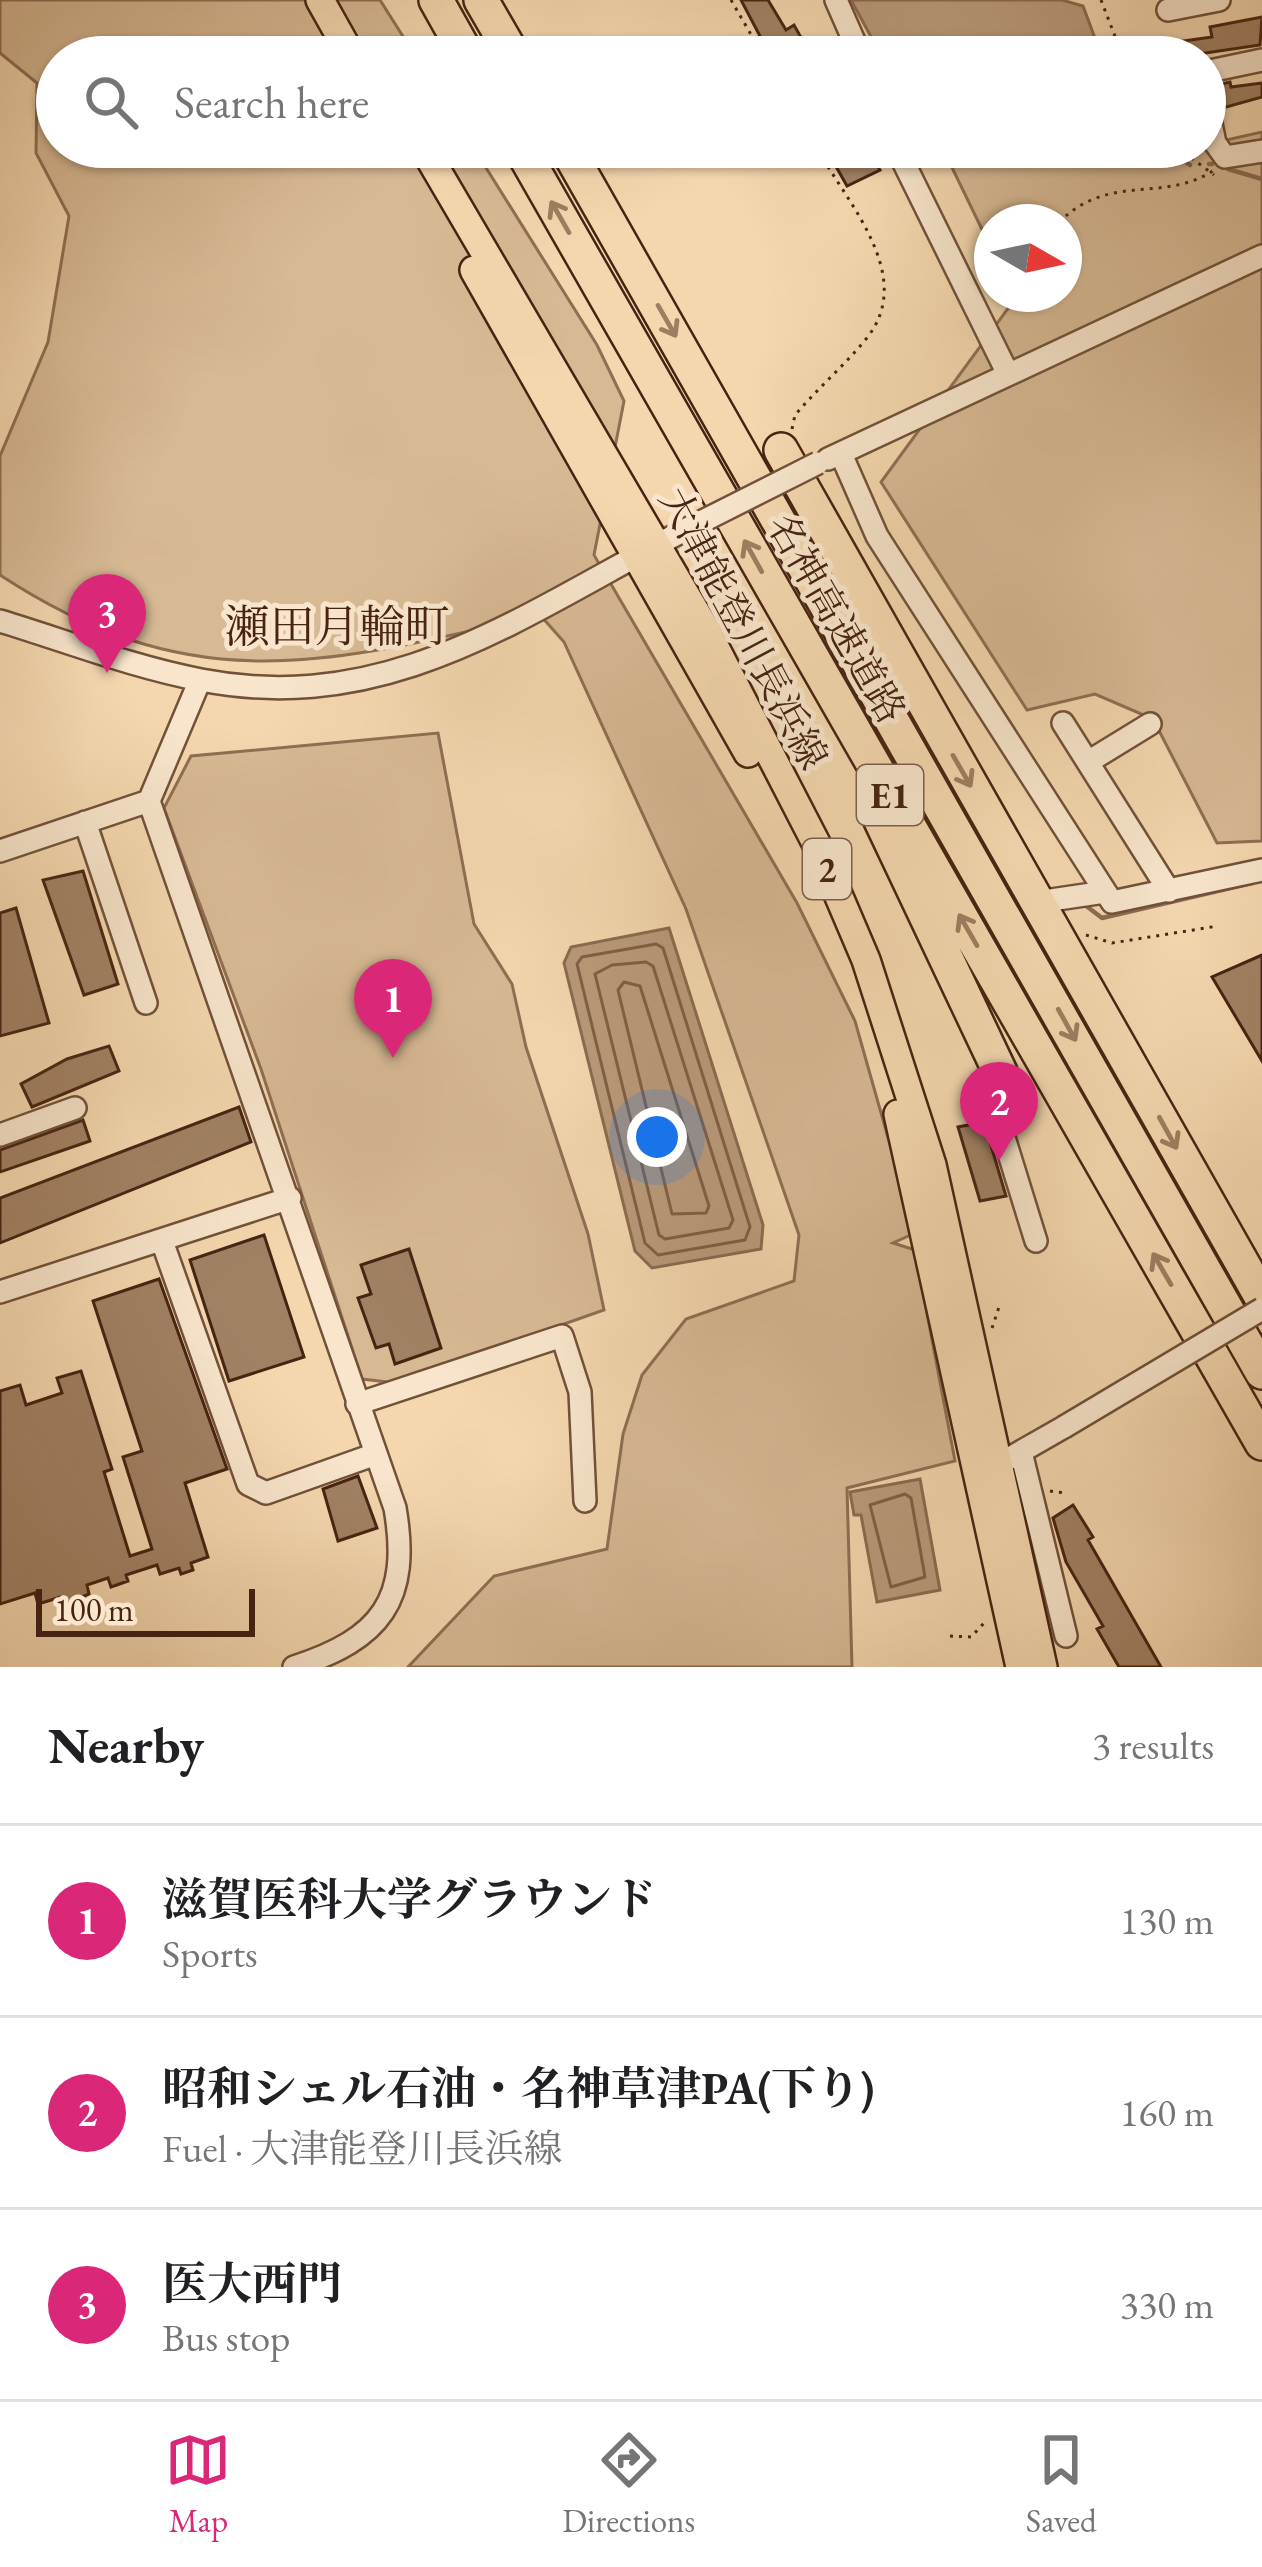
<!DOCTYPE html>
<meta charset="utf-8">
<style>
:root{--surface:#fff;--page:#f2f2f2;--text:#202124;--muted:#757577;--line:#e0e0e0;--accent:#db2777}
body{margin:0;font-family:"EB Garamond","Noto Serif JP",serif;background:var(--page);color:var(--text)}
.compass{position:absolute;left:974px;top:204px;width:108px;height:108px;border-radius:50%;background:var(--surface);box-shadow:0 3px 9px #0004;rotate:99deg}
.scale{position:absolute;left:36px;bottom:30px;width:219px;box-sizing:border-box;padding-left:12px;border:6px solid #472412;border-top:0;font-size:33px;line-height:42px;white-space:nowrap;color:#472412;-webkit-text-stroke:9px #f8e5cb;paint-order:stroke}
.you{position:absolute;left:657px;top:1137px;width:42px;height:42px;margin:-30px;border:9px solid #fff;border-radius:50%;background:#1a73e8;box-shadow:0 0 0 18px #1a73e833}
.badge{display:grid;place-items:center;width:78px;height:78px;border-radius:50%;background:var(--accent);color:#fff;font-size:39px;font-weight:700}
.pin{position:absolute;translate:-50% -99px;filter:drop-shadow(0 3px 6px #0008)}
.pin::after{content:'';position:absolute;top:63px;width:42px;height:36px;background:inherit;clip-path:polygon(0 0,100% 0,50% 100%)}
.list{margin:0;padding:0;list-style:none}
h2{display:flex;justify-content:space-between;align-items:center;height:156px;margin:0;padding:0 48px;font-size:51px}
h2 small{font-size:39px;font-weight:400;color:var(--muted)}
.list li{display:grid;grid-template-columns:78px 1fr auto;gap:36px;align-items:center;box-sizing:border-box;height:192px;padding:0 48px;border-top:3px solid var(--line)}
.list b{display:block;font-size:45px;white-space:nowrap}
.list p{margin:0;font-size:39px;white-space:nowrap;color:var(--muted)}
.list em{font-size:39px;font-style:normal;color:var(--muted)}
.icon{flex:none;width:66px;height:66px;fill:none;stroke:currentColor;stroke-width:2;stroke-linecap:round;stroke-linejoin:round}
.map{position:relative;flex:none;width:1262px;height:1667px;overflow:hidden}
.search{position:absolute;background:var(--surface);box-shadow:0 3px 9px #0004;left:36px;right:36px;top:36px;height:132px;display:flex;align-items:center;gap:30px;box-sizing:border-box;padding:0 42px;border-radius:66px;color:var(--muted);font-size:45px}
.sheet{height:732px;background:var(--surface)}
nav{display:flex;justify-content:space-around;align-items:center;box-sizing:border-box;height:168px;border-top:3px solid var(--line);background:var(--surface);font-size:33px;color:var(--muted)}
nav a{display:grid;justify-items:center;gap:6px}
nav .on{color:var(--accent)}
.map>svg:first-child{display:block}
.green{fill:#d7b994;stroke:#8f6e53;stroke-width:3}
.water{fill:#b99a7a;stroke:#8b6b50;stroke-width:3}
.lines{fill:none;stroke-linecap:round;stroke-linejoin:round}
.shore{stroke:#805f46;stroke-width:3}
.stream{stroke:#8b6b50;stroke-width:4.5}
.building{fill:#a18164;stroke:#472412;stroke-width:3}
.minor-casing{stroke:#725139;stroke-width:26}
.major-casing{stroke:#472412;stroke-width:32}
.highway-casing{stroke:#472412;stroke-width:38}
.path{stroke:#472412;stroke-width:3;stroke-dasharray:3 6;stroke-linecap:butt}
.minor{stroke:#f8e5cb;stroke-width:21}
.major{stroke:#f4d7af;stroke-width:27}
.highway{stroke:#f4d7af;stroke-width:33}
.minor-bridge-casing{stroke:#725139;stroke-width:26;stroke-linecap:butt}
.minor-bridge{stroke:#f8e5cb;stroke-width:21}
.oneway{stroke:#9e7e60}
.labels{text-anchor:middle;stroke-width:10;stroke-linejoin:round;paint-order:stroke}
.shield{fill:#f8e5cb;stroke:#7c5e4a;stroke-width:3}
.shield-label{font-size:36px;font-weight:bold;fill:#472412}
.street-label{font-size:39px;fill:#472412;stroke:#f8e5cb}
.quarter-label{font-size:45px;fill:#472412;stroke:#f8e5cb}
</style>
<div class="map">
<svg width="1262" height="1667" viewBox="0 0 1262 1667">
<rect width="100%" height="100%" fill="#f4d7af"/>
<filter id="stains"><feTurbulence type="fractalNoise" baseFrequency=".00167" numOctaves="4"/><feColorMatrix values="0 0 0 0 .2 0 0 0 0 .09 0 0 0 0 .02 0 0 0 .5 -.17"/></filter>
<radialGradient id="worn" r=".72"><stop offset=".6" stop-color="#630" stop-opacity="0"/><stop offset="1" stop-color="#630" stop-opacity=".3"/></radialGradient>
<path class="green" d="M0,0H380L416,57H57V147H473L597,345L624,401L594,555L797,903L855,1021L915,1233L893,1243L915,1250L955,1461L847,1488L852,1667H408L494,1576L607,1549L623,1434L642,1375L686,1319L794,1281L799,1235L686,909L564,642L540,615C330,663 195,703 0,575V456L48,342L69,216L36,153L37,83L0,53Z
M1262,132V841L1217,843L1153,719L1095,694L1027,710L881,482L1015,299L1014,294H1064V222H992V250L942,147L1142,159Z
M438,733L474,924L512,984L526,1047L588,1234L604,1310L396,1383L362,1379L261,1069L164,808L191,756Z"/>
<path class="water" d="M851,0H1062L1083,6L1102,57H882Z
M669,928L763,1225L761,1249L652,1268L635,1251L564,963L571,947Z
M920,1479L940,1590L877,1602L861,1515H854L850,1492Z"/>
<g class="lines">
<path class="shore" d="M656,944L663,948L750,1227L745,1240L658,1255L645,1243L577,964L582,957Z
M646,962L653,966L733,1220L729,1228L665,1239L659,1235L595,974L612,965Z
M624,982L640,986L709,1206L706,1213L672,1214L618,990Z
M905,1494L911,1498L925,1577L891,1587L870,1505Z"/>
<path class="stream" d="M1164,147L1190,165
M1209,164H1212
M1228,169L1262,179
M1085,905L1102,918L1252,883"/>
</g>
<path class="building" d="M741,0H768L786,30L794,25L812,57H771Z
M1262,17L1260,45L1178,57L1176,42L1212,37L1210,27Z
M1230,82L1231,87L1262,83V97L1223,108L1217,85Z
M825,147H868L880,170L847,186Z
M83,871L118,984L84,995L43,880Z
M16,908L49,1023L0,1036V913Z
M1262,955V1061L1212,977Z
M109,1046L119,1071L32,1107L21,1084L67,1059Z
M239,1107L251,1142L0,1243V1198Z
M83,1120L90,1141L0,1172V1150Z
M984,1122L1006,1196L980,1201L958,1127Z
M264,1235L304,1357L229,1381L190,1260Z
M409,1249L441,1348L395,1364L389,1344L376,1348L358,1298L371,1294L361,1265Z
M159,1279L227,1469L185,1483L208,1557L191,1563L193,1570L181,1574L179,1568L160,1574L157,1565L126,1575L128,1581L111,1587L108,1578L87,1585L89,1594L63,1605L61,1597L38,1604L35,1593L0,1604V1391L20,1385L26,1405L62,1393L57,1378L81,1371L112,1469L104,1472L130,1556L152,1549L123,1457L142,1451L93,1301Z
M358,1476L377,1528L338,1541L323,1489Z
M1073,1505L1093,1537L1088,1540L1161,1667H1119L1097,1629L1103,1626L1066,1562L1053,1518Z"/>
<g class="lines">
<g class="minor-casing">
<path id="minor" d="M836,0L861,57
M1168,10L1219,0
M1205,72L1262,60
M1205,94L1215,143L1225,157L1262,151
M896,147L1007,372
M841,454L877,536L1112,902L1262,870
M828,459L1262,256
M0,621C66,641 133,667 201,680C391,717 526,612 685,530
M200,680L149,801L395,1508C411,1600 381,1639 294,1667
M1063,723L1169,891
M1088,762L1150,724
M85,822L146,1003
M0,851L149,801
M1051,900L1105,892
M1000,1072L993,1102L1036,1241
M0,1135L75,1108
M162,1241L248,1484L266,1493L373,1455
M0,1292L290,1198
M357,1404L562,1336L580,1392L585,1501
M1021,1452L1066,1636
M1008,1459L1064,1427"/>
</g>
<g class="major-casing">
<path id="major" d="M320,0L352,57
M423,147L705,628L817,845L866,960L932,1165L1043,1667
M474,270L748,753
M898,1114L1020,1667"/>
</g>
<g class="highway-casing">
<path id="highway" d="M436,0L468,57
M481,0L514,57
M520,147L1262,1443
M566,147L1262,1372
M781,450L1262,1298
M875,808L1000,1072"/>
</g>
<path class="path" d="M731,0L764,57
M1101,0L1123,57
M1177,147L1214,175
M1059,222C1112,171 1162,205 1216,169
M792,429L795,415C818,388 844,366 866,339C917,277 848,204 816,147
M1086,935L1112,943L1218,926
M992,1328L999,1307
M1050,1491L1065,1493
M950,1636L971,1637L985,1622"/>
<use href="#minor" class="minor"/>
<use href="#major" class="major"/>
<use href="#highway" class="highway"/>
<g class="minor-bridge-casing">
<path id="minor-bridge" d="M685,530L818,463
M1064,1427L1262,1309"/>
</g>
<use href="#minor-bridge" class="minor-bridge"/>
</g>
<defs><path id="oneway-shaft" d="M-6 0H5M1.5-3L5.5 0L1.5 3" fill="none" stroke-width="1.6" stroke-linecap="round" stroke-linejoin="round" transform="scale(3)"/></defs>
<g class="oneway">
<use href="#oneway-shaft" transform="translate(560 217) rotate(-120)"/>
<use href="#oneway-shaft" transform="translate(667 321) rotate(60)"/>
<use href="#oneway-shaft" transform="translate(753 556) rotate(-119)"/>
<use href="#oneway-shaft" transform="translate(962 771) rotate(60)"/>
<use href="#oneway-shaft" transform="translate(968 930) rotate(-120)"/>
<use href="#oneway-shaft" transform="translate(1067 1025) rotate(61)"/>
<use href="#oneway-shaft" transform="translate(1168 1133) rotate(61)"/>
<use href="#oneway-shaft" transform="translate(1162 1269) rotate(-120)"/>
</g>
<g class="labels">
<g class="shield">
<rect x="857" y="765" width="66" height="60" rx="9"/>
<rect x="803" y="839" width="48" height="60" rx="9"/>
</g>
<g class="shield-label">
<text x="890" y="808">E1</text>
<text x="827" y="882">2</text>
</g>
<g class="street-label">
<text transform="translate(837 618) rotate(60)" y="14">名神高速道路</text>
<text transform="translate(744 628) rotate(62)" y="14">大津能登川長浜線</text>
</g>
<g class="quarter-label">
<text x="337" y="642">瀬田月輪町</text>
</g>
</g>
<rect width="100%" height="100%" filter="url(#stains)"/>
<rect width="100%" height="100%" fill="url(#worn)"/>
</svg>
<svg class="compass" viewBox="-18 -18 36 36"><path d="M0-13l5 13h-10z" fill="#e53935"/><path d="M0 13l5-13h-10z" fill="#757577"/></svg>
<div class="scale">100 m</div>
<div class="you"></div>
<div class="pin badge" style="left:393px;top:1058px">1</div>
<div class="pin badge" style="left:999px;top:1161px">2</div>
<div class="pin badge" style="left:107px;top:673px">3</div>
<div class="search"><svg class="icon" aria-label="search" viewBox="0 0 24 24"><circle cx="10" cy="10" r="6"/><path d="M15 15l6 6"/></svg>Search here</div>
</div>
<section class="sheet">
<h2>Nearby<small>3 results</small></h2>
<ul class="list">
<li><span class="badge">1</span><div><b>滋賀医科大学グラウンド</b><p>Sports</p></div><em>130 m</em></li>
<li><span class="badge">2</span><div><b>昭和シェル石油・名神草津PA(下り)</b><p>Fuel · 大津能登川長浜線</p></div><em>160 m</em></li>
<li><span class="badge">3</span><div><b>医大西門</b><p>Bus stop</p></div><em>330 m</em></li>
</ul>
</section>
<nav>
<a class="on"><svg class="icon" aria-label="map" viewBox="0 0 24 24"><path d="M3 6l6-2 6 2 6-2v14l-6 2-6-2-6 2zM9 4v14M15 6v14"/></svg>Map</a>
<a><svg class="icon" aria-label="directions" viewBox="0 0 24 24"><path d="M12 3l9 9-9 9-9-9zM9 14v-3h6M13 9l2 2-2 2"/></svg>Directions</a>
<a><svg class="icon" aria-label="saved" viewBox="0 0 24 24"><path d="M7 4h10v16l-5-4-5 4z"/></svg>Saved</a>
</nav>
